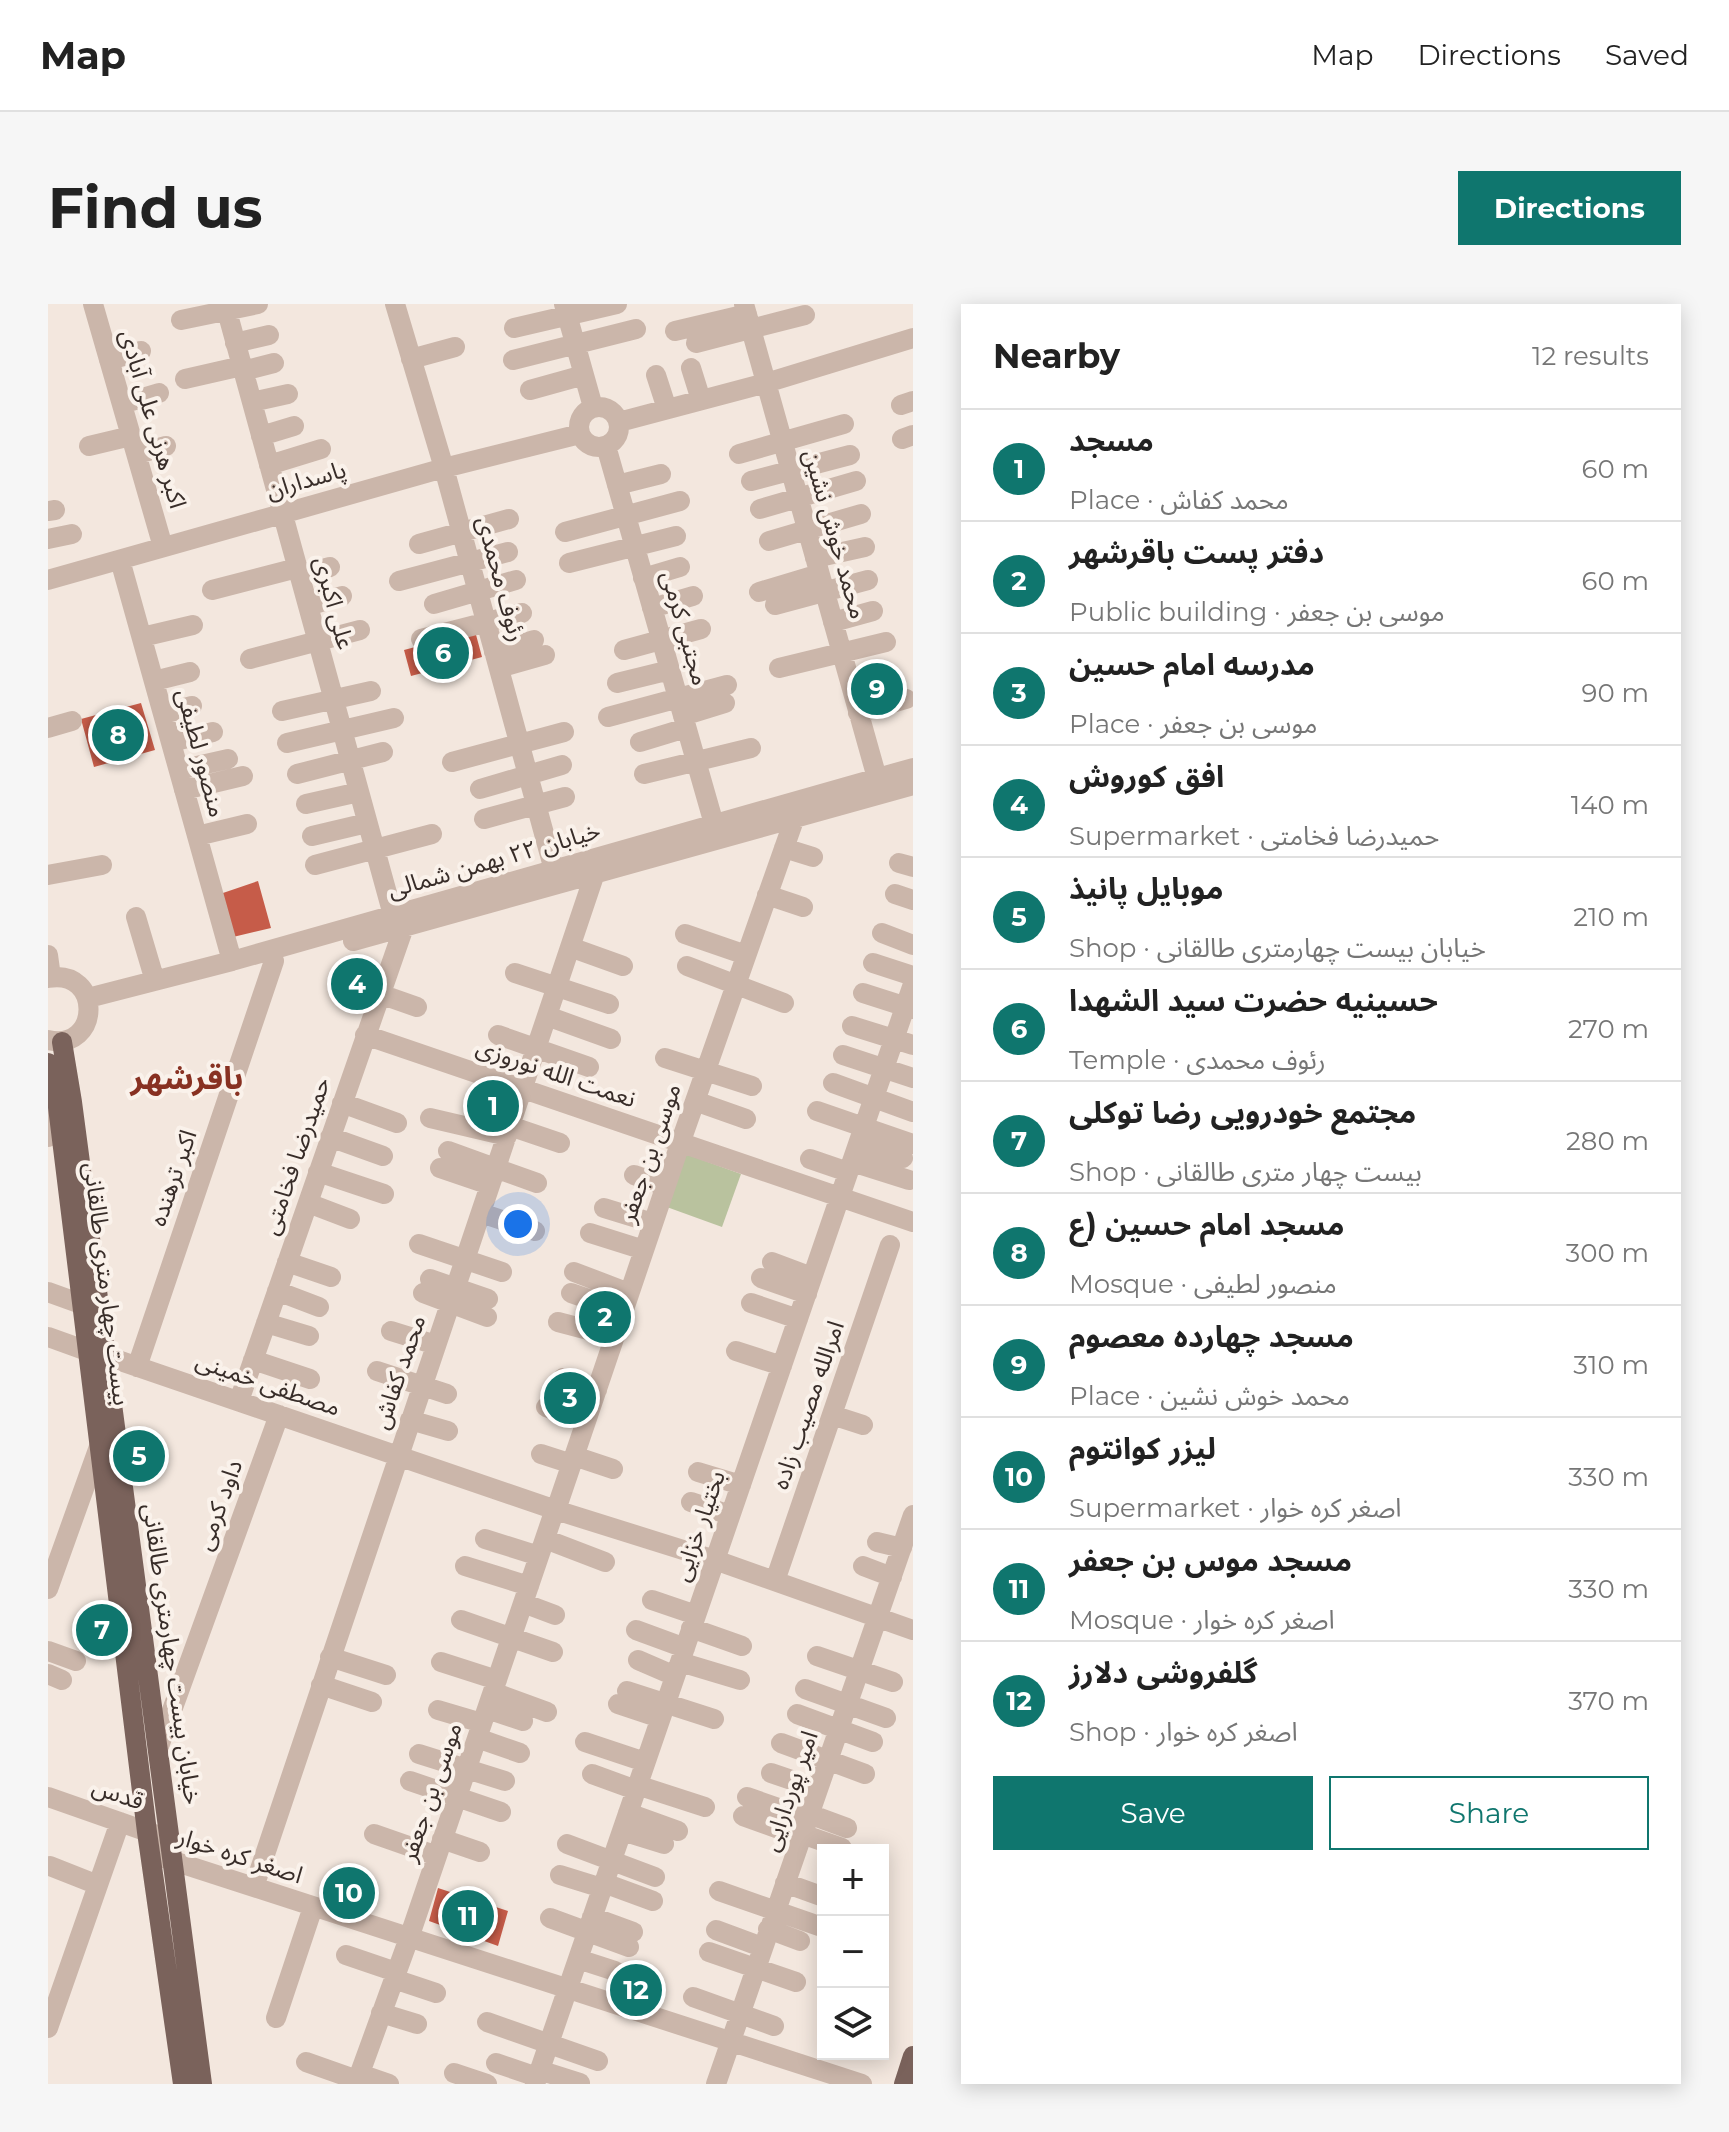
<!DOCTYPE html>
<meta charset="utf-8">
<style>
:root{--surface:#fff;--page:#f6f6f6;--text:#222;--muted:#767676;--line:#e0e0e0;--accent:#0f766e}
body{margin:0;font-family:Montserrat,"Noto Sans Arabic",sans-serif;background:var(--page);color:var(--text)}
.controls{position:absolute;right:24px;bottom:24px;display:grid;overflow:hidden;border-radius:0px;box-shadow:0 4px 20px #0003}
.controls button{width:72px;height:72px;display:grid;place-items:center;padding:0;border:0;border-bottom:2px solid var(--line);background:var(--surface);color:var(--text);font:40px sans-serif}
.you{position:absolute;left:470px;top:920px;width:28px;height:28px;margin:-20px;border:6px solid #fff;border-radius:50%;background:#1a73e8;box-shadow:0 0 0 12px #1a73e833}
.badge{display:grid;place-items:center;width:52px;height:52px;border-radius:50%;background:var(--accent);color:#fff;font-size:26px;font-weight:700}
.pin{position:absolute;translate:-50% -50%;border:4px solid #fff;box-shadow:0 2px 8px #0006}
.list{margin:0;padding:0;list-style:none}
h2{display:flex;justify-content:space-between;align-items:center;height:104px;margin:0;padding:0 32px;font-size:34px}
h2 small{font-size:26px;font-weight:400;color:var(--muted)}
.list li{display:grid;grid-template-columns:52px 1fr auto;gap:24px;align-items:center;box-sizing:border-box;height:112px;padding:0 32px;border-top:2px solid var(--line)}
.list b{display:block;font-size:30px;white-space:nowrap}
.list p{margin:0;font-size:26px;white-space:nowrap;color:var(--muted)}
.list em{font-size:26px;font-style:normal;color:var(--muted)}
.actions{display:flex;gap:16px;padding:24px 32px}
.actions a{flex:1;padding:18px 0;border:2px solid var(--accent);border-radius:0px;text-align:center;font-size:28px;color:var(--accent)}
.actions .main{background:var(--accent);color:#fff}
.icon{flex:none;width:44px;height:44px;fill:none;stroke:currentColor;stroke-width:2;stroke-linecap:round;stroke-linejoin:round}
.map{position:relative;flex:none;width:865px;height:1780px;overflow:hidden;border-radius:0px}
header{display:flex;align-items:center;gap:48px;box-sizing:border-box;height:112px;padding:0 40px;background:var(--surface);border-bottom:2px solid var(--line)}
header strong{font-size:38px}
nav{display:flex;gap:44px;margin-inline-start:auto;font-size:28px}
.intro{display:flex;align-items:center;justify-content:space-between;box-sizing:border-box;height:192px;padding:0 48px}
h1{margin:0;font-size:56px}
.button{padding:20px 36px;border-radius:0px;background:var(--accent);color:#fff;font-size:28px;font-weight:700}
main{display:flex;gap:48px;padding:0 48px}
aside{flex:1;background:var(--surface);border-radius:0px;box-shadow:0 4px 20px #0003}
.map>svg:first-child{display:block}
.green{fill:#b9c29e}
.building{fill:#c65c49}
.lines{fill:none;stroke-linecap:round;stroke-linejoin:round}
.minor{stroke:#cbb6aa;stroke-width:20}
.major{stroke:#7a625b;stroke-width:20}
.labels{text-anchor:middle;stroke-width:8;stroke-linejoin:round;paint-order:stroke}
.street-label{font-size:24px;fill:#382d29;stroke:#faf2eb}
.district-label{font-size:32px;font-weight:bold;fill:#883122;stroke:#faf2eb}
</style>
<header>
<strong>Map</strong>
<nav><a>Map</a><a>Directions</a><a>Saved</a></nav>
</header>
<div class="intro"><h1>Find us</h1><a class="button">Directions</a></div>
<main>
<div class="map">
<svg width="865" height="1780" viewBox="0 0 865 1780">
<rect width="100%" height="100%" fill="#f3e7de"/>
<path class="green" d="M635,849L693,870L674,923L616,902Z"/>
<path class="building" d="M427,327L434,353L363,372L356,346Z
M844,367L851,392L815,403L807,378Z
M93,399L107,446L46,463L33,415Z
M210,577L223,624L185,633L172,590Z
M323,657L329,665L317,701L290,693L296,667Z
M436,785L456,790L460,797L456,814L430,807Z
M551,1004L569,1010L563,1023L546,1017Z
M504,1079L539,1090L533,1107L506,1097L507,1091L500,1089Z
M390,1584L460,1607L450,1642L381,1617Z"/>
<g class="lines">
<path class="minor" d="M45,0L115,243
M177,0L345,611
M347,0L396,164L506,566
M516,0L545,103
M696,0L829,474
M133,16L210,0
M466,24L569,0
M627,27L699,10
M187,39L221,31
M648,39L757,11
M363,55L407,43
M61,56L93,47
M465,56L588,25
M643,64L653,96
M195,67L226,59
M608,71L619,105
M137,75L194,62
M482,86L536,71
M204,98L240,90
M74,100L111,89
M853,101L865,97
M531 123a20 20 0 1 1 40 0a20 20 0 1 1-40 0Z
M571,118L718,79L865,34
M213,132L246,122
M854,135L865,131
M41,142L83,132
M558,142L666,520
M89,150L118,142
M691,150L796,120
M221,161L273,145
M703,177L802,151
M569,181L613,170
M712,205L808,177
M0,207L7,206
M517,228L632,197
M0,235L24,230
M721,237L813,210
M371,240L461,215
M767,254L817,243
M72,256L184,657
M521,259L628,232
M251,271L282,263
M595,274L632,263
M0,276L396,164L532,130
M351,277L460,248
M164,286L249,264
M711,288L771,270
M386,300L468,276
M727,301L820,276
M260,302L294,292
M604,304L645,292
M785,318L825,307
M94,333L145,321
M373,335L474,309
M576,346L653,325
M446,348L486,336
M202,355L312,326
M451,364L497,351
M731,364L838,338
M106,377L142,368
M569,379L622,366
M234,407L323,387
M810,409L858,395
M115,410L144,402
M635,412L677,399
M560,413L679,381
M0,424L24,417
M123,438L165,428
M592,438L638,424
M239,439L346,414
M404,458L516,428
M131,466L180,455
M249,470L335,448
M596,470L703,444
M432,485L514,461
M136,486L195,472
M258,500L311,488
M436,515L517,493
M149,532L199,520
M264,532L319,519
M736,544L765,553
M851,559L865,563
M267,561L384,530
M0,571L54,561
M847,590L865,596
M719,591L755,603
M88,613L107,677
M834,629L865,641
M637,630L698,651
M305,637L865,481
M522,643L575,662
M0,651L3,673
M825,659L865,672
M639,662L736,699
M467,669L561,700
M0,674C55,664 53,748 0,736
M815,689L865,705
M332,690L369,703
M40,694L184,657L865,464
M499,712L563,735
M804,722L865,741
M317,731L865,918
M450,731L541,763
M795,751L865,774
M617,754L704,782
M785,779L865,808
M647,797L698,815
M294,799L349,819
M769,807L865,840
M382,814L459,832
M462,822L512,839
M0,833L10,803L13,802
M282,833L335,852
M810,840L855,854
M400,847L489,879
M762,855L800,868
M804,858L861,876
M392,864L442,881
M270,868L336,890
M586,871L617,882
M260,899L302,915
M556,904L605,919
M433,909L487,927
M542,929L596,946
M371,940L454,968
M239,958L283,973
M724,958L764,973
M526,968L581,989
M713,974L759,990
M382,975L440,995
M229,987L271,1003
M0,988L36,1001
M375,989L439,1013
M523,989L575,1007
M703,999L750,1015
M510,1018L567,1033
M218,1019L261,1032
M343,1027L388,1041
M0,1033L42,1048
M688,1047L734,1062
M58,1052L502,1204
M205,1056L262,1075
M89,1063L226,657
M329,1067L399,1090
M515,1074L549,1086
M191,1097L356,623
M498,1103L538,1117
M784,1111L815,1121
M362,1116L400,1127
M493,1150L524,1160
M526,1152L565,1165
M650,1168L693,1181
M643,1198L682,1211
M510,1200L633,837L746,516
M514,1208L667,1256L865,1326
M437,1235L491,1252
M497,1235L557,1258
M829,1238L854,1244
M417,1262L481,1282
M815,1262L844,1273
M727,1277L842,941
M0,1285L52,1140
M604,1296L648,1311
M475,1299L507,1311
M413,1316L505,1348
M643,1324L694,1342
M588,1326L637,1344
M0,1347L28,1357
M769,1352L845,1378
M282,1353L338,1371
M590,1356L627,1372
M393,1358L449,1376
M632,1358L692,1376
M0,1370L14,1376
M273,1381L324,1398
M757,1385L838,1414
M579,1387L666,1415
M445,1388L499,1408
M570,1400L612,1414
M439,1405L475,1417
M390,1406L434,1419
M749,1410L825,1438
M429,1434L472,1449
M537,1438L597,1458
M733,1439L817,1470
M110,1445L231,1111
M371,1450L457,1477
M723,1469L770,1485
M544,1470L588,1486
M362,1477L453,1508
M589,1481L657,1503
M0,1493L123,1536
M699,1493L759,1514
M580,1509L630,1527
M761,1510L799,1524
M695,1512L753,1533
M574,1527L616,1540
M326,1530L389,1552
M754,1530L794,1544
M394,1535L432,1548
M519,1540L607,1573
M110,1552L814,1780
M2,1562L50,1581
M512,1571L554,1584
M556,1579L605,1597
M737,1579L773,1592
M206,1583L547,569
M671,1587L771,1622
M544,1613L585,1628
M502,1614L581,1643
M720,1625L752,1637
M668,1626L714,1643
M661,1648L748,1678
M298,1651L348,1668
M530,1655L567,1667
M346,1675L388,1689
M645,1693L726,1722
M333,1709L369,1720
M228,1714L265,1603
M439,1718L550,1757
M0,1724L72,1518
M258,1758L309,1776
M448,1759L489,1773
M491,1766L532,1779
M406,1769L439,1780
M312,1770L341,1780
M308,1780L361,1634L505,1211
M487,1780L865,680
M668,1780L865,1211"/>
<path class="major" d="M14,738L24,798L154,1780
M0,759L10,803L99,1528L135,1780
M856,1780L865,1752"/>
</g>
<g class="labels">
<g class="street-label">
<text transform="translate(105 115) rotate(74)" y="8">اکبر هرنی علی آبادی</text>
<text transform="translate(258 176) rotate(-16)" y="8">پاسداران</text>
<text transform="translate(787 230) rotate(74)" y="8">محمد خوش نشین</text>
<text transform="translate(453 275) rotate(75)" y="8">رئوف محمدی</text>
<text transform="translate(286 299) rotate(75)" y="8">علی اکبری</text>
<text transform="translate(637 324) rotate(74)" y="8">مجتبی کرمی</text>
<text transform="translate(153 449) rotate(75)" y="8">منصور لطیفی</text>
<text transform="translate(446 556) rotate(-16)" y="8">خیابان ۲۲ بهمن شمالی</text>
<text transform="translate(508 769) rotate(19)" y="8">نعمت الله نوروزی</text>
<text transform="translate(602 849) rotate(-71)" y="8">موسی بن جعفر</text>
<text transform="translate(248 852) rotate(-71)" y="8">حمیدرضا فخامتی</text>
<text transform="translate(125 874) rotate(-71)" y="8">اکبر ترهنده</text>
<text transform="translate(59 980) rotate(83)" y="8">بیست چهار متری طالقانی</text>
<text transform="translate(351 1068) rotate(-71)" y="8">محمد کفاش</text>
<text transform="translate(220 1080) rotate(19)" y="8">مصطفی خمینی</text>
<text transform="translate(760 1101) rotate(-71)" y="8">امرالله مصیب زاده</text>
<text transform="translate(171 1201) rotate(-70)" y="8">داود کرمی</text>
<text transform="translate(651 1222) rotate(-71)" y="8">بختیار خزایی</text>
<text transform="translate(124 1350) rotate(82)" y="8">خیابان بیست چهارمتری طالقانی</text>
<text transform="translate(742 1487) rotate(-71)" y="8">امیر پوردارایی</text>
<text transform="translate(383 1488) rotate(-71)" y="8">موسی بن جعفر</text>
<text transform="translate(70 1490) rotate(19)" y="8">قدس</text>
<text transform="translate(192 1552) rotate(18)" y="8">اصغر کره خوار</text>
</g>
<g class="district-label">
<text x="139" y="785">باقرشهر</text>
</g>
</g>
</svg>
<div class="controls">
<button>+</button>
<button>−</button>
<button><svg class="icon" aria-label="layers" viewBox="0 0 24 24"><path d="M12 4l9 5-9 5-9-5zM3 14l9 5 9-5"/></svg></button>
</div>
<div class="you"></div>
<div class="pin badge" style="left:445px;top:802px">1</div>
<div class="pin badge" style="left:557px;top:1013px">2</div>
<div class="pin badge" style="left:522px;top:1094px">3</div>
<div class="pin badge" style="left:309px;top:680px">4</div>
<div class="pin badge" style="left:91px;top:1152px">5</div>
<div class="pin badge" style="left:395px;top:349px">6</div>
<div class="pin badge" style="left:54px;top:1326px">7</div>
<div class="pin badge" style="left:70px;top:431px">8</div>
<div class="pin badge" style="left:829px;top:385px">9</div>
<div class="pin badge" style="left:301px;top:1589px">10</div>
<div class="pin badge" style="left:420px;top:1612px">11</div>
<div class="pin badge" style="left:588px;top:1686px">12</div>
</div>
<aside>
<h2>Nearby<small>12 results</small></h2>
<ul class="list">
<li><span class="badge">1</span><div><b>مسجد</b><p>Place · محمد کفاش</p></div><em>60 m</em></li>
<li><span class="badge">2</span><div><b>دفتر پست باقرشهر</b><p>Public building · موسی بن جعفر</p></div><em>60 m</em></li>
<li><span class="badge">3</span><div><b>مدرسه امام حسین</b><p>Place · موسی بن جعفر</p></div><em>90 m</em></li>
<li><span class="badge">4</span><div><b>افق کوروش</b><p>Supermarket · حمیدرضا فخامتی</p></div><em>140 m</em></li>
<li><span class="badge">5</span><div><b>موبایل پانیذ</b><p>Shop · خیابان بیست چهارمتری طالقانی</p></div><em>210 m</em></li>
<li><span class="badge">6</span><div><b>حسینیه حضرت سید الشهدا</b><p>Temple · رئوف محمدی</p></div><em>270 m</em></li>
<li><span class="badge">7</span><div><b>مجتمع خودرویی رضا توکلی</b><p>Shop · بیست چهار متری طالقانی</p></div><em>280 m</em></li>
<li><span class="badge">8</span><div><b>مسجد امام حسین (ع</b><p>Mosque · منصور لطیفی</p></div><em>300 m</em></li>
<li><span class="badge">9</span><div><b>مسجد چهارده معصوم</b><p>Place · محمد خوش نشین</p></div><em>310 m</em></li>
<li><span class="badge">10</span><div><b>لیزر کوانتوم</b><p>Supermarket · اصغر کره خوار</p></div><em>330 m</em></li>
<li><span class="badge">11</span><div><b>مسجد موس بن جعفر</b><p>Mosque · اصغر کره خوار</p></div><em>330 m</em></li>
<li><span class="badge">12</span><div><b>گلفروشی دلارز</b><p>Shop · اصغر کره خوار</p></div><em>370 m</em></li>
</ul>
<div class="actions"><a class="main">Save</a><a>Share</a></div>
</aside>
</main>
